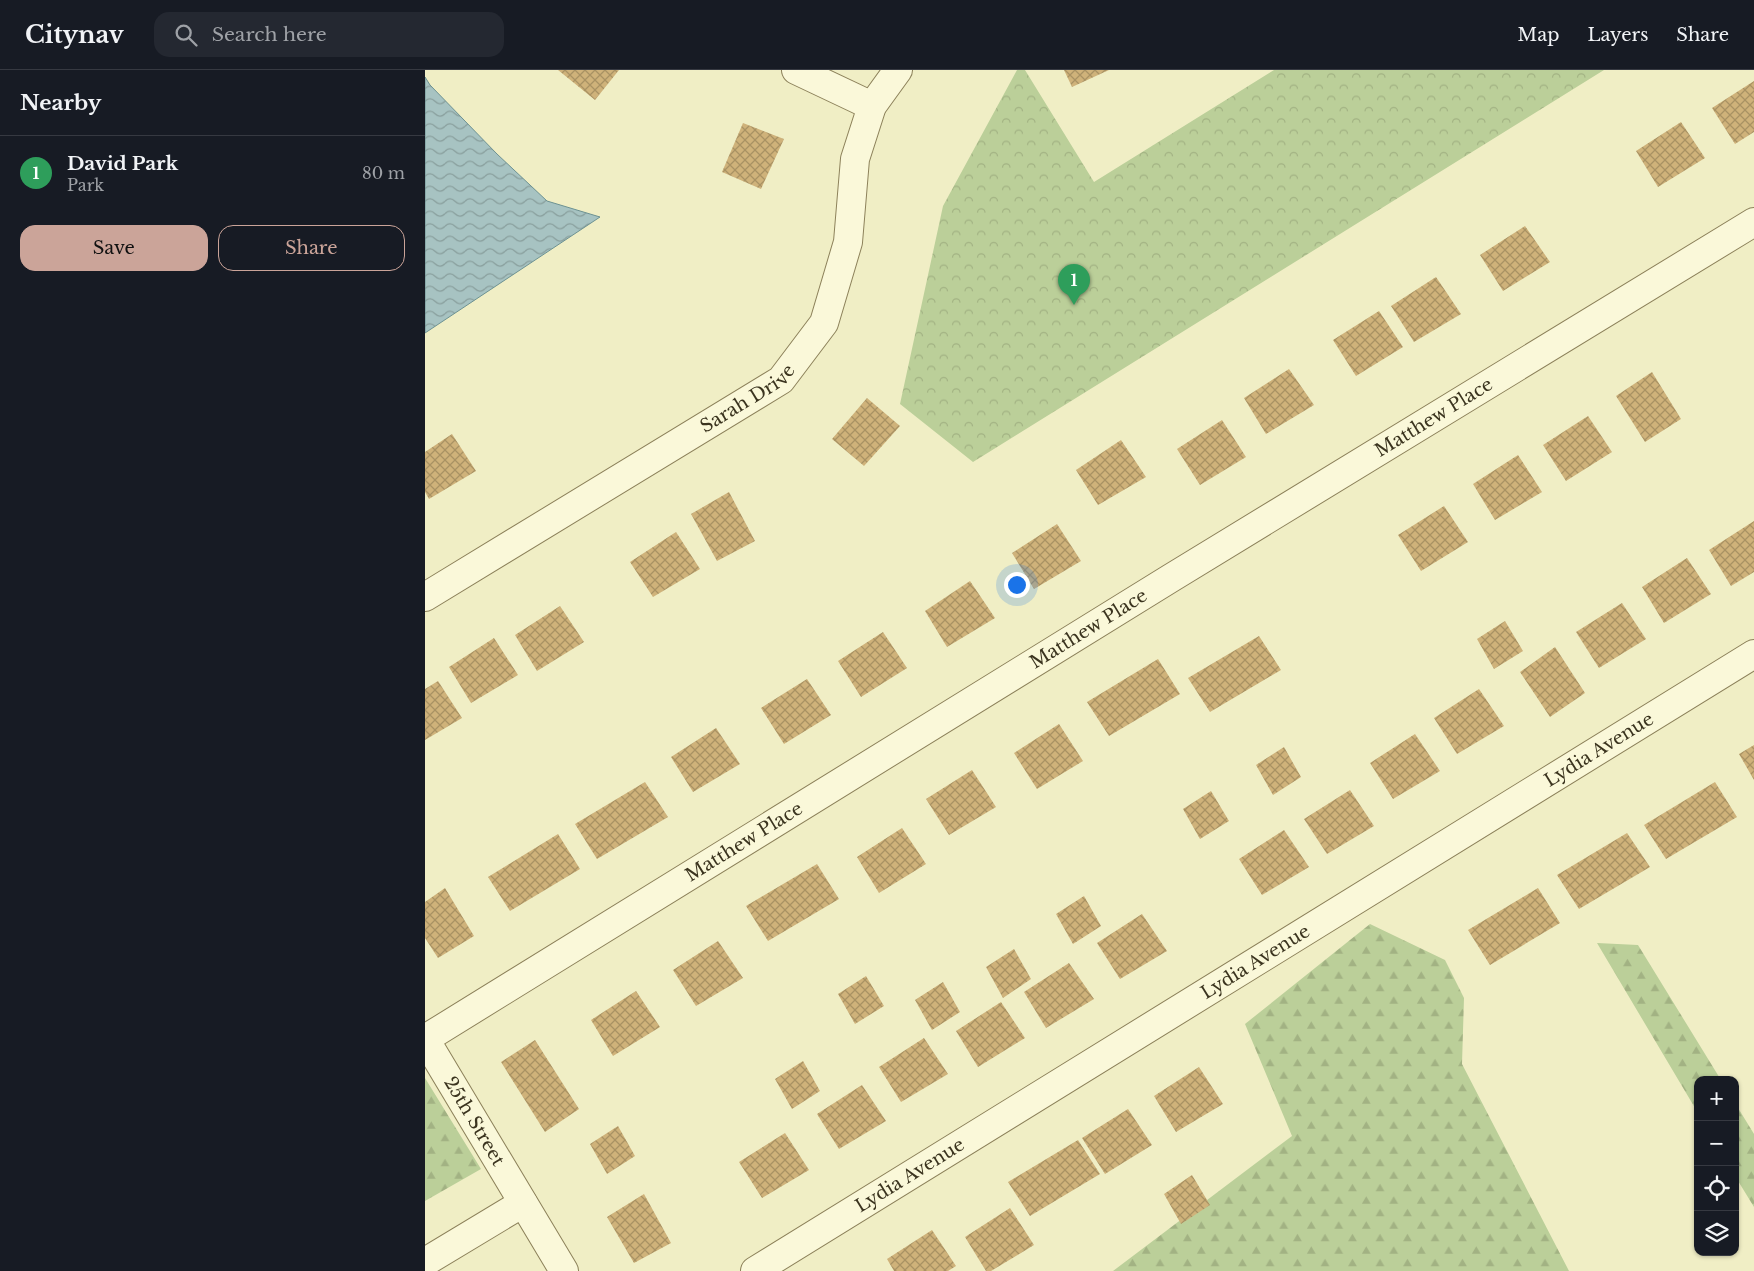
<!DOCTYPE html>
<meta charset="utf-8">
<style>
:root{--surface:#171b24;--page:#242831;--text:#f1f3f6;--muted:#9ea1a6;--line:#363941;--accent:#cba499}
body{margin:0;font-family:"Libre Baskerville",serif;background:var(--page);color:var(--text)}
.controls{position:absolute;right:15px;bottom:15px;display:grid;overflow:hidden;border-radius:10px;box-shadow:0 1px 4px #0004}
.controls button{width:45px;height:45px;display:grid;place-items:center;padding:0;border:0;border-bottom:1px solid var(--line);background:var(--surface);color:var(--text);font:25px sans-serif}
.you{position:absolute;left:591px;top:514px;width:18px;height:18px;margin:-12px;border:4px solid #fff;border-radius:50%;background:#1a73e8;box-shadow:0 0 0 8px #1a73e833}
.badge{display:grid;place-items:center;width:32px;height:32px;border-radius:50%;background:var(--accent);color:#fff;font-size:16px;font-weight:700}
.pin{position:absolute;translate:-50% -41px;filter:drop-shadow(0 1px 2px #0008)}
.pin::after{content:'';position:absolute;top:26px;width:18px;height:15px;background:inherit;clip-path:polygon(0 0,100% 0,50% 100%)}
.list{margin:0;padding:0;list-style:none}
h2{display:flex;justify-content:space-between;align-items:center;height:65px;margin:0;padding:0 20px;font-size:21px}
h2 small{font-size:16px;font-weight:400;color:var(--muted)}
.list li{display:grid;grid-template-columns:32px 1fr auto;gap:15px;align-items:center;box-sizing:border-box;height:75px;padding:0 20px;border-top:1px solid var(--line)}
.list b{display:block;font-size:19px;white-space:nowrap}
.list p{margin:0;font-size:16px;white-space:nowrap;color:var(--muted)}
.list em{font-size:16px;font-style:normal;color:var(--muted)}
.actions{display:flex;gap:10px;padding:15px 20px}
.actions a{flex:1;padding:11px 0;border:1px solid var(--accent);border-radius:15px;text-align:center;font-size:18px;color:var(--accent)}
.actions .main{background:var(--accent);color:#111}
.icon{flex:none;width:28px;height:28px;fill:none;stroke:currentColor;stroke-width:2;stroke-linecap:round;stroke-linejoin:round}
.map{position:relative;flex:none;width:1329px;height:1201px;overflow:hidden}
header{display:flex;align-items:center;gap:30px;box-sizing:border-box;height:70px;padding:0 25px;background:var(--surface);border-bottom:1px solid var(--line)}
header strong{font-size:24px}
nav{display:flex;gap:28px;margin-inline-start:auto;font-size:18px}
.search{width:350px;height:45px;background:var(--page);display:flex;align-items:center;gap:12px;box-sizing:border-box;padding:0 18px;border-radius:15px;color:var(--muted);font-size:19px}
main{display:flex}
aside{flex:1;background:var(--surface)}
.map>svg:first-child{display:block}
.forest{fill:url(#forest-firs)}
.park{fill:url(#park-crowns)}
.water{fill:url(#water-waves);stroke:#6d9292}
.building{fill:url(#building-cross-hatch)}
.lines{fill:none;stroke-linecap:round;stroke-linejoin:round}
.minor-casing{stroke:#8c815a;stroke-width:30}
.minor{stroke:#faf8d9;stroke-width:28}
.labels{text-anchor:middle;stroke-width:4;stroke-linejoin:round;paint-order:stroke}
.street-label{font-size:18px;fill:#3b341f;stroke:#f7f5d5}
</style>
<header>
<strong>Citynav</strong>
<div class="search"><svg class="icon" aria-label="search" viewBox="0 0 24 24"><circle cx="10" cy="10" r="6"/><path d="M15 15l6 6"/></svg>Search here</div>
<nav><a>Map</a><a>Layers</a><a>Share</a></nav>
</header>
<main>
<aside>
<h2>Nearby<small></small></h2>
<ul class="list">
<li><span class="badge" style="background:#2e9e5b">1</span><div><b>David Park</b><p>Park</p></div><em>80 m</em></li>
</ul>
<div class="actions"><a class="main">Save</a><a>Share</a></div>
</aside>
<div class="map">
<svg width="1329" height="1201" viewBox="0 0 1329 1201">
<defs>
<pattern id="forest-firs" width="22" height="20" patternUnits="userSpaceOnUse" patternTransform="scale(1.25)"><rect width="22" height="20" fill="#bbcf99"/><path d="M5 1l3.5 6h-7zM16 11l3.5 6h-7z" fill="#a2b283"/></pattern>
<pattern id="park-crowns" width="20" height="18" patternUnits="userSpaceOnUse" patternTransform="scale(1.25)"><rect width="20" height="18" fill="#bbcf99"/><path d="M2 6a3 3 0 1 1 6 0M12 15a3 3 0 1 1 6 0" fill="none" stroke="#a2b283"/></pattern>
<pattern id="water-waves" width="16" height="10" patternUnits="userSpaceOnUse" patternTransform="scale(1.25)"><rect width="16" height="10" fill="#a7c3c2"/><path d="M0 5q4-4 8 0t8 0" fill="none" stroke="#899f9d"/></pattern>
<pattern id="building-cross-hatch" width="8" height="8" patternUnits="userSpaceOnUse" patternTransform="scale(1.25)"><rect width="8" height="8" fill="#cfb27a"/><path d="M0 0l8 8M0 8l8-8" fill="none" stroke="#a99263"/></pattern>
</defs>
<rect width="100%" height="100%" fill="#f0eec5"/>
<path class="forest" d="M945,854L1020,890L1039,928L1037,994L1144,1201H688L867,1066L820,954Z
M1172,873L1213,875L1296,1010H1273V1043Z
M0,1008L56,1099L0,1131Z
M1310,1033L1329,1064V1137L1310,1106Z"/>
<path class="park" d="M592,0H600L669,112L849,0H1179L548,392L475,334L518,136Z"/>
<path class="water" d="M0,7L5,15L72,84L122,131L175,147L0,263Z"/>
<path class="building" d="M133,0H194L170,30Z
M639,0H684L647,17Z
M1329,11V62L1310,74L1287,38Z
M1256,52L1280,88L1233,117L1211,81Z
M318,53L359,69L336,119L297,102Z
M1100,156L1125,192L1078,221L1055,185Z
M1011,207L1036,244L989,272L966,236Z
M954,241L978,277L931,306L908,270Z
M864,299L889,335L841,364L819,328Z
M1227,302L1256,349L1220,372L1191,326Z
M442,328L475,356L439,396L407,369Z
M1163,346L1187,382L1141,411L1118,375Z
M797,350L821,387L775,415L752,379Z
M27,364L51,401L4,429L0,422V382Z
M696,370L721,407L673,435L651,400Z
M1093,385L1117,422L1070,450L1048,414Z
M304,422L330,471L292,491L266,444Z
M1019,436L1043,472L996,501L973,465Z
M1329,451V502L1306,516L1284,480Z
M632,454L656,491L609,519L587,483Z
M251,462L275,499L228,527L205,492Z
M1262,488L1286,524L1239,553L1217,517Z
M545,511L570,548L522,577L500,541Z
M1197,533L1221,569L1174,598L1151,562Z
M135,536L159,572L112,601L90,565Z
M1080,551L1098,581L1069,599L1052,569Z
M458,562L482,598L436,627L413,591Z
M834,566L856,600L785,642L763,608Z
M69,568L93,605L46,633L24,597Z
M1130,577L1160,623L1125,647L1095,602Z
M733,589L755,624L684,666L662,632Z
M382,609L406,645L359,674L336,638Z
M13,611L37,648L0,670V619Z
M1054,619L1079,656L1032,684L1009,648Z
M634,654L658,691L612,719L589,683Z
M291,658L315,694L268,722L246,687Z
M990,664L1015,701L968,729L945,693Z
M1329,675V710L1314,684Z
M859,677L876,707L848,725L831,695Z
M547,700L571,737L524,765L501,729Z
M220,712L243,747L172,789L150,754Z
M1290,712L1312,747L1241,789L1219,755Z
M925,720L949,756L902,784L879,749Z
M786,721L804,751L775,769L758,739Z
M477,758L501,794L454,823L432,787Z
M859,760L884,797L837,825L814,789Z
M1202,763L1225,797L1154,839L1132,805Z
M133,764L155,799L85,841L63,807Z
M392,794L414,829L343,871L321,836Z
M20,818L49,866L13,888L0,868V832Z
M1113,818L1135,853L1065,895L1043,860Z
M659,826L676,856L648,874L631,844Z
M717,844L742,881L695,909L672,873Z
M293,871L318,908L271,936L248,900Z
M589,879L606,909L578,928L561,897Z
M644,893L669,929L621,958L599,922Z
M441,906L459,936L430,954L413,924Z
M518,912L535,942L507,960L490,930Z
M211,921L235,957L188,986L166,950Z
M576,932L600,968L553,997L531,961Z
M499,968L523,1004L476,1032L454,997Z
M110,970L154,1039L120,1062L76,992Z
M378,991L395,1021L367,1039L350,1009Z
M774,997L798,1034L751,1062L729,1026Z
M437,1015L461,1051L414,1079L392,1044Z
M703,1039L727,1075L680,1104L657,1068Z
M193,1056L210,1086L182,1104L165,1074Z
M360,1063L384,1100L337,1128L314,1092Z
M653,1070L675,1104L605,1146L583,1112Z
M767,1105L785,1135L756,1154L739,1124Z
M219,1124L246,1173L209,1193L182,1147Z
M585,1138L609,1175L566,1201H561L540,1167Z
M507,1160L531,1196L523,1201H469L462,1189Z"/>
<g class="lines">
<g class="minor-casing">
<g id="minor">
<path d="M371,0L447,36"/>
<path id="s1" d="M0,527L356,310L399,253L423,172L430,89L447,36L473,0"/>
<path id="s2" d="M0,969L746,508L1329,152"/>
<path id="s3" d="M0,969L139,1201"/>
<path d="M0,1192L98,1133"/>
<path id="s4" d="M330,1201L1329,584"/>
</g>
</g>
<use href="#minor" class="minor"/>
</g>
<g class="labels">
<g class="street-label">
<text dy="6" stroke="none"><textPath href="#s1" startOffset="379">Sarah Drive</textPath></text>
<text dy="6" stroke="none"><textPath href="#s2" startOffset="1185">Matthew Place</textPath></text>
<text dy="6" stroke="none"><textPath href="#s2" startOffset="780">Matthew Place</textPath></text>
<text dy="6" stroke="none"><textPath href="#s4" startOffset="992">Lydia Avenue</textPath></text>
<text dy="6" stroke="none"><textPath href="#s2" startOffset="375">Matthew Place</textPath></text>
<text dy="6" stroke="none"><textPath href="#s4" startOffset="588">Lydia Avenue</textPath></text>
<text dy="6" stroke="none"><textPath href="#s3" startOffset="96">25th Street</textPath></text>
<text dy="6" stroke="none"><textPath href="#s4" startOffset="182">Lydia Avenue</textPath></text>
</g>
</g>
</svg>
<div class="controls">
<button>+</button>
<button>−</button>
<button><svg class="icon" aria-label="locate" viewBox="0 0 24 24"><circle cx="12" cy="12" r="6"/><path d="M12 2v4M12 18v4M2 12h4M18 12h4"/></svg></button>
<button><svg class="icon" aria-label="layers" viewBox="0 0 24 24"><path d="M12 4l9 5-9 5-9-5zM3 14l9 5 9-5"/></svg></button>
</div>
<div class="you"></div>
<div class="pin badge" style="left:649px;top:235px;background:#2e9e5b">1</div>
</div>
</main>
